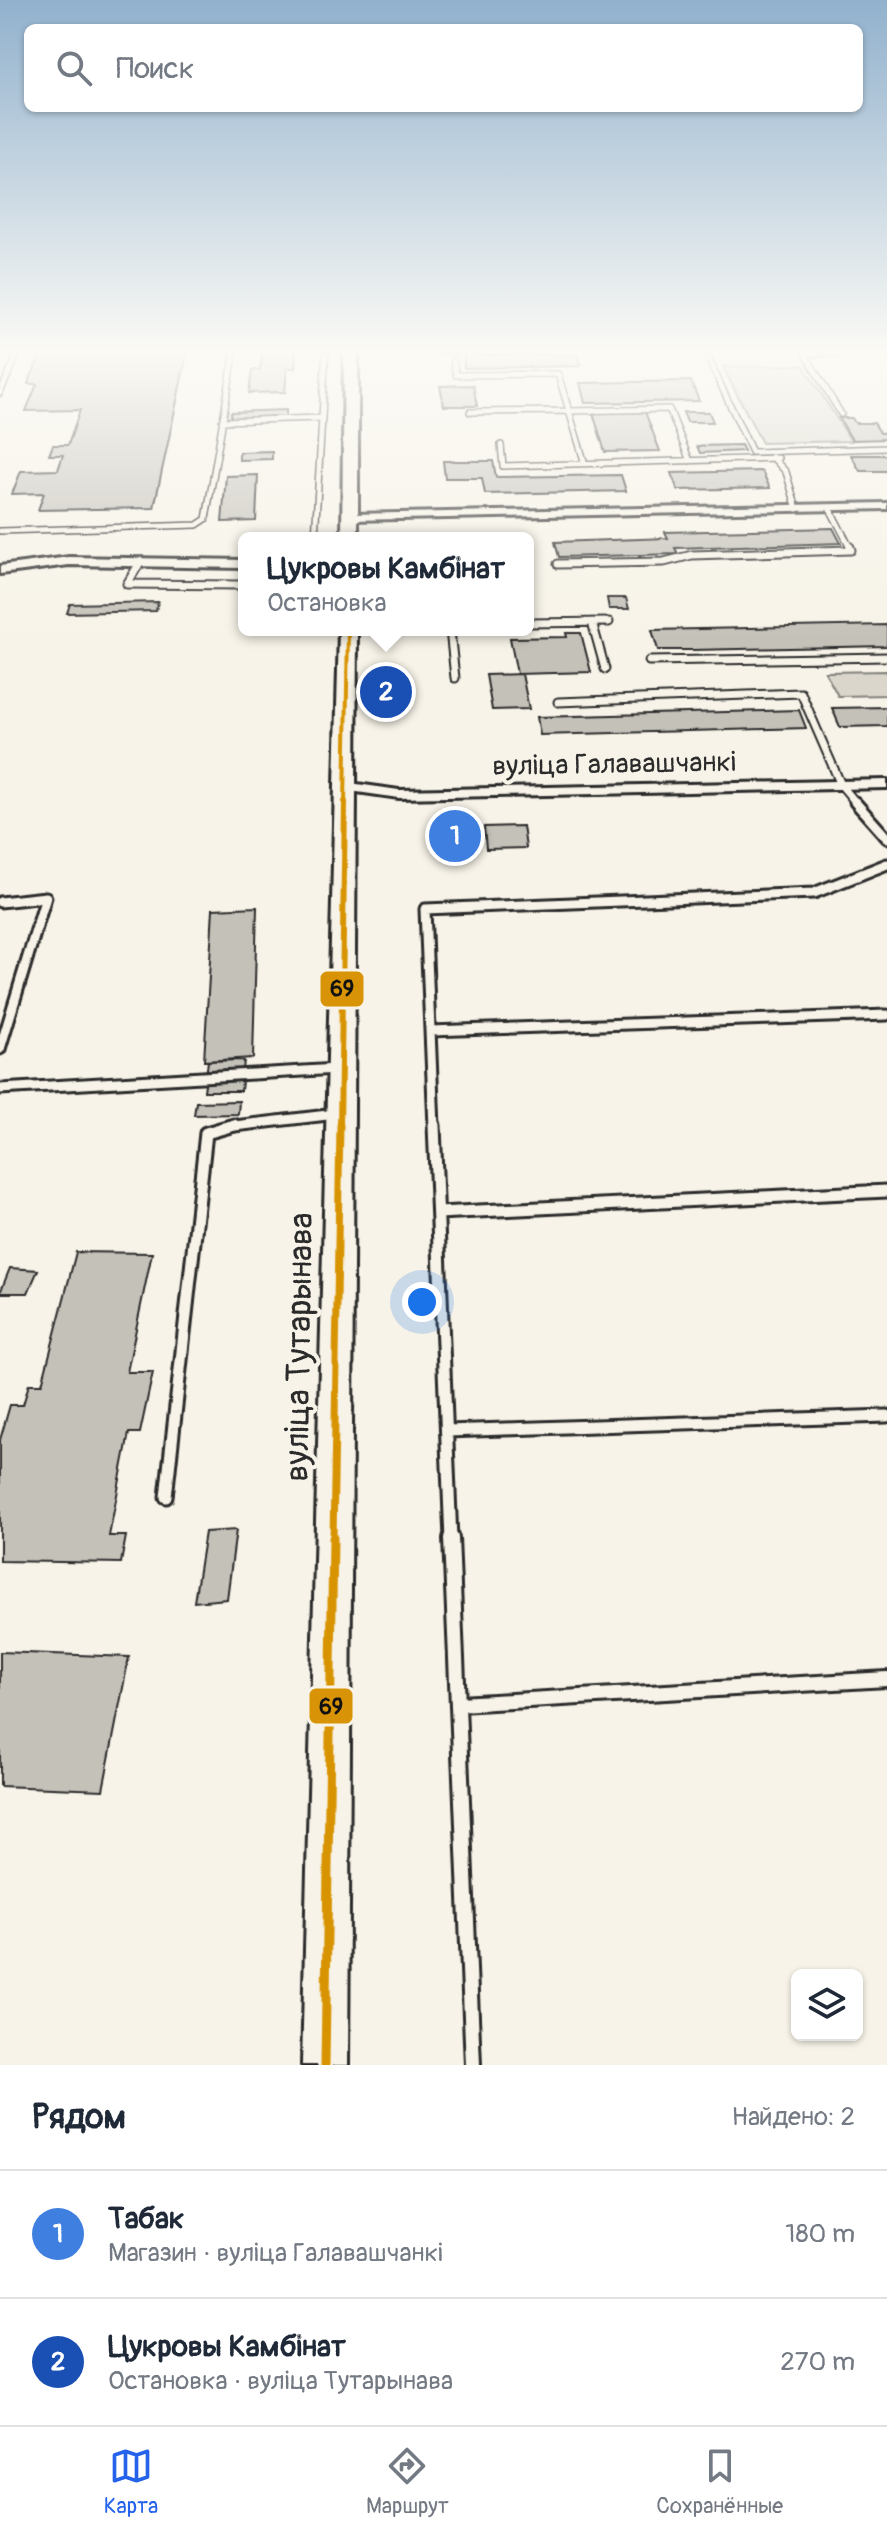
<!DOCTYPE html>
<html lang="ru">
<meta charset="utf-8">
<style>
:root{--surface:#fff;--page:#f6f6f7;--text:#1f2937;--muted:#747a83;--line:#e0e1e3;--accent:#2563eb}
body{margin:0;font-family:Pangolin,sans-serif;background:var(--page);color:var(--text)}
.controls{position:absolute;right:24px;bottom:24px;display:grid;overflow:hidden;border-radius:12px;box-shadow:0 2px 6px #0004}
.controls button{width:72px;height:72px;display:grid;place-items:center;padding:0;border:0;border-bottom:2px solid var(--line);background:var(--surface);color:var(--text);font:40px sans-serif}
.you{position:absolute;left:422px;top:1302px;width:28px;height:28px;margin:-20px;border:6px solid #fff;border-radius:50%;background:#1a73e8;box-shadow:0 0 0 12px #1a73e833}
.badge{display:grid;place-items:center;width:52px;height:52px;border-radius:50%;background:var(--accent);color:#fff;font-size:26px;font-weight:700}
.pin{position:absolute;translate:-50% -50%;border:4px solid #fff;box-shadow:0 2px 8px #0006}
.popup{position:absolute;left:238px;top:532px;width:296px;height:104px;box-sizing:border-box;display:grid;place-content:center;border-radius:12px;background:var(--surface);filter:drop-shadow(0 2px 6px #0005);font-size:26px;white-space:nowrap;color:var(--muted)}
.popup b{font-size:30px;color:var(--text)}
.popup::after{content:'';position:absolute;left:50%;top:100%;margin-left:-16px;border:16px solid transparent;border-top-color:var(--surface)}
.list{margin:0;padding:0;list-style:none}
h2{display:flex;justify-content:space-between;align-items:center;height:104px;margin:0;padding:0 32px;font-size:34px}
h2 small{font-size:26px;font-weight:400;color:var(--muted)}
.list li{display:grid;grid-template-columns:52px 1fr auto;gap:24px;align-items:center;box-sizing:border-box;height:128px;padding:0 32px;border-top:2px solid var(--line)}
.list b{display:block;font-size:30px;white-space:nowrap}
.list p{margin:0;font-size:26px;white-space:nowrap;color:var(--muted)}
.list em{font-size:26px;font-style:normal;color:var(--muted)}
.icon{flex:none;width:44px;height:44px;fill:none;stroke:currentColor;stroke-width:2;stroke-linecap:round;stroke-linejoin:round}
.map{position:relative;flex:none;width:887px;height:2065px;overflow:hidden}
.search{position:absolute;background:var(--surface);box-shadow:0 2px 6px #0004;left:24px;right:24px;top:24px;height:88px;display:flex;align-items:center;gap:20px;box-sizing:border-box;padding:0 28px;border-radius:12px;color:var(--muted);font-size:30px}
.sheet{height:360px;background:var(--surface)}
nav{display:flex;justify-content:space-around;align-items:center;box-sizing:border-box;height:112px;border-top:2px solid var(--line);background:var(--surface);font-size:22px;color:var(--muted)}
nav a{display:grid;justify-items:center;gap:4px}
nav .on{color:var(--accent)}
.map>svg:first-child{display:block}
.green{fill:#dad6cc;stroke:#82807c;stroke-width:2}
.building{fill:#c4c1b9;stroke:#2b2b2b;stroke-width:2}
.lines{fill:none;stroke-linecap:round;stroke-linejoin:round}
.lane-far4-casing{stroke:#2b2b2b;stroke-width:8}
.lane-far3-casing{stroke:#2b2b2b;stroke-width:11}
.lane-far2-casing{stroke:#2b2b2b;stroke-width:15}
.lane-far1-casing{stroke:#2b2b2b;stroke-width:17}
.lane-casing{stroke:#2b2b2b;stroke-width:20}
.street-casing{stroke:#2b2b2b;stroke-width:6}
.secondary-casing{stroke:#2b2b2b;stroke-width:6}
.lane-far4{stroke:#f7f3e8;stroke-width:5}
.lane-far3{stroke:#f7f3e8;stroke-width:7}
.lane-far2{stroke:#f7f3e8;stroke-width:9}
.lane-far1{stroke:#f7f3e8;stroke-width:11}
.lane{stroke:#f7f3e8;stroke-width:14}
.street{fill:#f7f3e8;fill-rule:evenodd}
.secondary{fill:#f7f3e8;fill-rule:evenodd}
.bus-1-far3-casing{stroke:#f7f3e8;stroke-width:8}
.bus-1-far2-casing{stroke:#f7f3e8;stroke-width:12}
.bus-1-far1-casing{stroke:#f7f3e8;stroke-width:13}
.bus-1-casing{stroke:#f7f3e8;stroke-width:15}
.bus-1-far3{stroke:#d89406;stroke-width:4}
.bus-1-far2{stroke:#d89406;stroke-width:6}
.bus-1-far1{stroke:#d89406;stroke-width:7}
.bus-1{stroke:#d89406;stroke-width:9}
.labels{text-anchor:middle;stroke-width:8;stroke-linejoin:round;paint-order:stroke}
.street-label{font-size:28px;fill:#2b2b2b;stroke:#f7f3e8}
.near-street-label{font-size:34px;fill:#2b2b2b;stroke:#f7f3e8}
.line-badge{stroke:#f7f3e8;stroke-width:3}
.pale-badge-label{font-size:22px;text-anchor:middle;font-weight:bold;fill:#111}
</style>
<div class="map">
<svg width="887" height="2065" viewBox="0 0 887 2065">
<rect width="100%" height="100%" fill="#f7f3e8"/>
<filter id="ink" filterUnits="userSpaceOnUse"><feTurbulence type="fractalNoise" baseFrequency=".0125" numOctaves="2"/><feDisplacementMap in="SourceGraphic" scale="16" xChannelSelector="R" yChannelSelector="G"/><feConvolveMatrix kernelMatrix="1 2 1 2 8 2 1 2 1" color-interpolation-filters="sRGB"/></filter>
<g filter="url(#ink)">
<path class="green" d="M803,365L851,441L762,443L723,367Z
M887,671V695L838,696L825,672Z"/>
<path class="building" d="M43,349H188L154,508L38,510L44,493L12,494L21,471L58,470L63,455H49L53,445H68L80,410L26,411L37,384H28Z
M263,349H296L295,368H287L285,392L249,393L252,370H260Z
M431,349H474L475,355L577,354L581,366L464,368V354H432Z
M691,381L699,401L585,403L580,383Z
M473,385L477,406H444L440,386Z
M286,410V416L231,418V412Z
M645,412L660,451L605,452L593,413Z
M683,412H709L713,422H687Z
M839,418H852L855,423H874L880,433H887V439L852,440Z
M741,445L744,451L700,453L697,446Z
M272,451V459L239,460V452Z
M851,455H887V471H860Z
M443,461H493L496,477L621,475L626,491L485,494L482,478H445Z
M762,471L770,488L678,490L671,473Z
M258,475L256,521L222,522L226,476Z
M833,528L841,543L675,548L678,554L559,557L555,542L668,538L665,532Z
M607,598H626L629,609H609Z
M158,602L156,611L67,613L70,604Z
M887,625V646L692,650H658L652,630Z
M566,633H581L591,672L517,674L510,638L567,637Z
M522,674L529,709L492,710L486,675Z
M887,707V726L840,727L832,708Z
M799,710L806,728L540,735L537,717Z
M523,826L526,848L486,849L484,827Z
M463,830L465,842L447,843L446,831Z
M257,907L253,1058L204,1061L213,909Z
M244,1060L241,1091H204L208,1061Z
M239,1101L238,1114L194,1115L196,1102Z
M76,1252L152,1253L127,1372H153L140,1433H129L109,1536H126L121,1563L0,1561V1440L10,1405H23L29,1384H42Z
M10,1268L38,1270L28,1293H0Z
M236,1530L227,1599L194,1602L205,1532Z
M0,1652L129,1657L103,1790L0,1786Z"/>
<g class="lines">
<g class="lane-far4-casing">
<path id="lane-far4" d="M704,349L752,452
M453,360L456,375L558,374L569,411L669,409L690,461
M0,393L20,349
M470,412L569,411L585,464
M841,414L805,354L887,351
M222,421L321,418
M501,445L503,466L778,458
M752,452L887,448
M772,457L786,472L797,509
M830,509L851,549
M0,531L197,525L206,519L235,349
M315,538L326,349"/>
</g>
<g class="lane-far3-casing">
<path id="lane-far3" d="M141,561L127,584L243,585
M558,564L664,562L692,555L851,550L850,547
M592,622L605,669
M528,623L609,622
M450,630L455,678
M649,661L887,657
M558,702L801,693L841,785L857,804"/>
</g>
<g class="lane-far2-casing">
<path id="lane-far2" d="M855,802L887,838
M0,902L46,897L0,1049
M430,1031L887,1015
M0,1089L337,1069
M226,1127L336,1114
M434,1127L425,909L814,893L887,864"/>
</g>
<g class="lane-far1-casing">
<path id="lane-far1" d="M434,1125L451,1540
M438,1213L887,1191
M447,1431L887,1416
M166,1497L206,1133L234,1125"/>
</g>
<g class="lane-casing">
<path id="lane" d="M451,1538L473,2065
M459,1704L887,1679"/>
</g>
<g class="street-casing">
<path id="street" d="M887,503V509L351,520L345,517L351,514Z
M69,557L244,560V568L69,565L0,574V566Z
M887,780V788L399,798L343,790L336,786L343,782L399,790Z"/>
</g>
<g class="secondary-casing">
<path id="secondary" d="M344,349H358V538H342Z
M339,630H357L348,2065H302Z"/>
</g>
<use href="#lane-far4" class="lane-far4"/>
<use href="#lane-far3" class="lane-far3"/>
<use href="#lane-far2" class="lane-far2"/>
<use href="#lane-far1" class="lane-far1"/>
<use href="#lane" class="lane"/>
<use href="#street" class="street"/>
<use href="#secondary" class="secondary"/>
<g class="bus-1-far3-casing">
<path id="bus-1-far3" d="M345,804L348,630"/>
</g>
<g class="bus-1-far2-casing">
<path id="bus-1-far2" d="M340,1127L345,802"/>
</g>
<g class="bus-1-far1-casing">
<path id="bus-1-far1" d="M333,1540L340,1125"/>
</g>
<g class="bus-1-casing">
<path id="bus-1" d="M325,2065L333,1538"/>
</g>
<use href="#bus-1-far3" class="bus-1-far3"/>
<use href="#bus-1-far2" class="bus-1-far2"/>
<use href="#bus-1-far1" class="bus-1-far1"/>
<use href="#bus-1" class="bus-1"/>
</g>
</g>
<linearGradient id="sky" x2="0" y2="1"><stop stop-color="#91b1cd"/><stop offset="0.55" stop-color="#fbfaf5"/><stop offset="1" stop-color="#fbfaf5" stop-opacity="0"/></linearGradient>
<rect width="887" height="638" fill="url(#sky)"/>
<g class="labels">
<g class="street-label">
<text transform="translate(614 763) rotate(-1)" y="10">вуліца Галавашчанкі</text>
</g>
<g class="near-street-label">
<text transform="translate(298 1347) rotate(-89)" y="12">вуліца Тутарынава</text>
</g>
</g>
<g class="line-badge">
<rect x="319" y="970" width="46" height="38" rx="8" fill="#d89406"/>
<rect x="308" y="1687" width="46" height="38" rx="8" fill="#d89406"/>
</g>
<g class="pale-badge-label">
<text x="342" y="996">69</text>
<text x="331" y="1714">69</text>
</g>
</svg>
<div class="controls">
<button><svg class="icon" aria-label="layers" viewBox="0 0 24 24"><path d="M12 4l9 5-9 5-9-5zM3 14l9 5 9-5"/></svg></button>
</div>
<div class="you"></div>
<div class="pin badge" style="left:455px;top:836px;background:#3f7fe0">1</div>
<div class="pin badge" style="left:386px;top:692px;background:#1a4fb4">2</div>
<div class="popup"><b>Цукровы Камбінат</b>Остановка</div>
<div class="search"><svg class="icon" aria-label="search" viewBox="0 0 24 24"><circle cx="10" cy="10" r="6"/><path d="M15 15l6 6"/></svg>Поиск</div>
</div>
<section class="sheet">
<h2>Рядом<small>Найдено: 2</small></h2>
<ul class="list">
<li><span class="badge" style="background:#3f7fe0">1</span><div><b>Табак</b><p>Магазин · вуліца Галавашчанкі</p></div><em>180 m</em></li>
<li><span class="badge" style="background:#1a4fb4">2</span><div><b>Цукровы Камбінат</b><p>Остановка · вуліца Тутарынава</p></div><em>270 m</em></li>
</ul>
</section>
<nav>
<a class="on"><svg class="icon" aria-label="map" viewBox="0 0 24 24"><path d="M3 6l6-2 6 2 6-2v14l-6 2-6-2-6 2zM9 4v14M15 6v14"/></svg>Карта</a>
<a><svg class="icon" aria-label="directions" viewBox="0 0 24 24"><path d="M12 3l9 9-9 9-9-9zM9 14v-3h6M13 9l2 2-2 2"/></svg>Маршрут</a>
<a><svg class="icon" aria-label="saved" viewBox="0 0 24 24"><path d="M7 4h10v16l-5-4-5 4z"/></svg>Сохранённые</a>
</nav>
